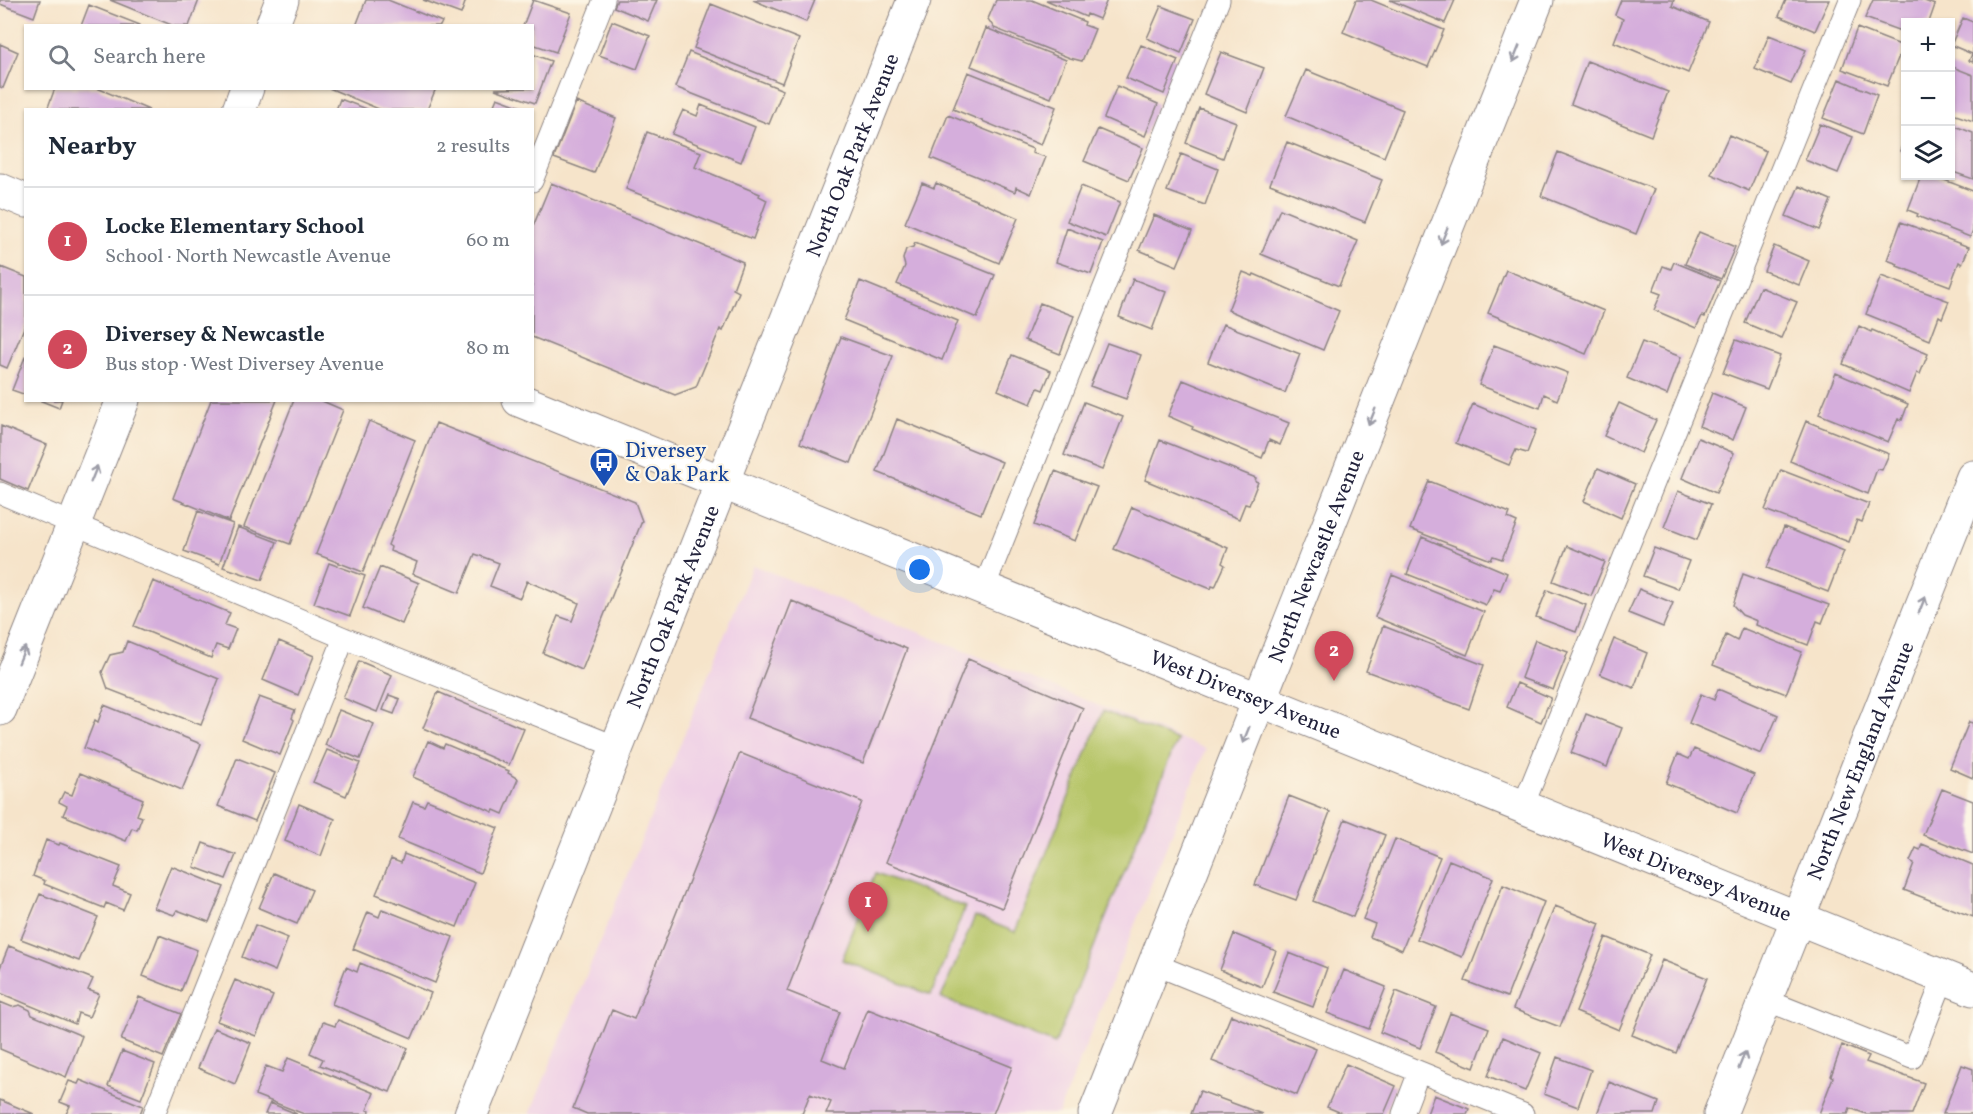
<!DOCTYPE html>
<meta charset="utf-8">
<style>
:root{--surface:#fff;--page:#f2f2f3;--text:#1f2937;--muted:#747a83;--line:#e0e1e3;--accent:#d1495b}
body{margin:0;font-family:Vollkorn,serif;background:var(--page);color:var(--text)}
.controls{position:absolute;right:18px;top:18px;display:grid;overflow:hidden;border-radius:0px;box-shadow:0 2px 4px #0004}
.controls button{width:54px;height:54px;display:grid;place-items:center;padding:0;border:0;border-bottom:2px solid var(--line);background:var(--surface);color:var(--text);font:30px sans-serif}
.you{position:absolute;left:920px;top:570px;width:21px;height:21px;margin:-15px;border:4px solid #fff;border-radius:50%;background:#1a73e8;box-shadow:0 0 0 9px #1a73e833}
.badge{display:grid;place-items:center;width:39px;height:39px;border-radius:50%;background:var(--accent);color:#fff;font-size:20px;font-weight:700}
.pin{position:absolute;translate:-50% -50px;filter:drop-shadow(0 2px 3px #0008)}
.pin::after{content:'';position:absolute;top:32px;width:21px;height:18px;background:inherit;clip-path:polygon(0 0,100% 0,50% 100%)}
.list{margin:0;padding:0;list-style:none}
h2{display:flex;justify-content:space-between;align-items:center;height:78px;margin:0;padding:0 24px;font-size:26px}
h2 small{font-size:20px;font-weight:400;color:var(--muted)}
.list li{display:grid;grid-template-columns:39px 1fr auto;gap:18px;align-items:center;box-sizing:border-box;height:108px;padding:0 24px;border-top:2px solid var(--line)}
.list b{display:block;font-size:22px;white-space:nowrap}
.list p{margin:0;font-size:20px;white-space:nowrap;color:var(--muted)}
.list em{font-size:20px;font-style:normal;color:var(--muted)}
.icon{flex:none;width:33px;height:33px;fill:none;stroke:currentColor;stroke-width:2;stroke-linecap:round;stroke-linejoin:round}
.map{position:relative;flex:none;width:1973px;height:1114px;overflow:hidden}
.search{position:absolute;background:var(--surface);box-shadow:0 2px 4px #0004;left:24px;top:24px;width:510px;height:66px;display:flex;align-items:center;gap:15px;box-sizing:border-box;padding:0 21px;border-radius:0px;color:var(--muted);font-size:22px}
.panel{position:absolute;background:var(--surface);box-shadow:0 2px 4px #0004;left:24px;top:108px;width:510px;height:294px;border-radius:0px}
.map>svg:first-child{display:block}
.built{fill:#efd0e6}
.green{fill:#b6c568;stroke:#6c7452;stroke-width:1.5}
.building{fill:#d5aedc}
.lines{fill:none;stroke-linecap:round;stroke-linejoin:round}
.service-casing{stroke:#8c8382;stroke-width:23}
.minor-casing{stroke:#8c8382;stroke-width:35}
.tertiary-casing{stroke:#8c8382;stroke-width:35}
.secondary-casing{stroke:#8c8382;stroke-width:35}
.service{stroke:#fff;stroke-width:21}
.minor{stroke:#fff;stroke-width:33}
.tertiary{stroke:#fff;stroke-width:33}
.secondary{stroke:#fff;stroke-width:33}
.oneway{stroke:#9c9ca7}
.labels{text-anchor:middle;stroke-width:4.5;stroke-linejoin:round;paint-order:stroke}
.street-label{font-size:21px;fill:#22223b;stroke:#fcf5e5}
.transit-label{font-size:21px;fill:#164399;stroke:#fcf5e5;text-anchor:start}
</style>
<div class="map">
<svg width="1973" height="1114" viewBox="0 0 1973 1114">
<rect width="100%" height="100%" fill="#fcf5e5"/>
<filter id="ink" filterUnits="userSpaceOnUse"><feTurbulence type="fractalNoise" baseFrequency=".0167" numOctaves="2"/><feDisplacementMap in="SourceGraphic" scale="12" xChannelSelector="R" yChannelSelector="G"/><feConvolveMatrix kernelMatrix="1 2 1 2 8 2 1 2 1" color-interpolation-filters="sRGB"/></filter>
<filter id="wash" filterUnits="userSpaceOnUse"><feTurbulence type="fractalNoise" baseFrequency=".008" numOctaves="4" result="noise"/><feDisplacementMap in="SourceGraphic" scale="24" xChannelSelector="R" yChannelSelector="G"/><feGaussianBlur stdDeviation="1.35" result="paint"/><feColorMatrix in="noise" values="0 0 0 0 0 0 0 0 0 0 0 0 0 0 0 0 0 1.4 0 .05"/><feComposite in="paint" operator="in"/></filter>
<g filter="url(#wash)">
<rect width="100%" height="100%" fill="#f6e4ca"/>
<path class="built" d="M753,565L1206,749L1058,1114H530Z"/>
<path class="green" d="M1103,711L1177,740L1055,1044L941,998L975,916L1015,932Z
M876,873L965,907L931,995L842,960Z"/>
<g id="blocks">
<path class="building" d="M0,0H40L34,17L0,4Z
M110,0H199L189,26H174Z
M366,0H388L442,22L440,26H356Z
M423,0H466L461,14Z
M533,0L571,13L556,52L532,44V26H523Z
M617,0H657L648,21L614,7Z
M753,0H815L806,22Z
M996,0H1032L1085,22L1084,25L1095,29L1082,61L1070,58L994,28L988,19Z
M1046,0H1107L1099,19L1087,14L1086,17Z
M1356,0H1371L1444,30L1428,67L1343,32Z
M1390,0H1455L1445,23Z
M1621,0H1674L1672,6L1709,22L1688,73L1614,42L1623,19L1615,15Z
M1786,0H1829L1815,31L1779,16Z
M1873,0H1922L1935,5L1929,22H1906V33L1865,18Z
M711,4L799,39L782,83L694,48Z
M89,5L140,25V26H81Z
M1161,6L1195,19L1181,53L1147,38Z
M1963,18L1973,22V62L1969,61L1972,54L1951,45Z
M612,21L650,36L637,69L599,55Z
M986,28L1066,60L1051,98L971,66Z
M1857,28L1903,46L1887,86L1842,69Z
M1769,35L1806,50L1791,84L1755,69Z
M0,44L18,52L3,88L0,87Z
M1141,45L1178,60L1164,94L1126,78Z
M689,52L783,90L769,124L675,87Z
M1221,52L1264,68L1247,112L1204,94Z
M532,54L551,61L535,103L495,89L532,88Z
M1587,61L1668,92L1651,136L1571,104Z
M1950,66L1973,75V121L1950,113Z
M1306,70L1403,110L1384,157L1286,116Z
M968,72L1056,107L1041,145L953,109Z
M1839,79L1877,95L1863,134L1823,118Z
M1117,86L1158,104L1145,136L1104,118Z
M55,88H97L149,110H47Z
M329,88H436L427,110H381Z
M497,98L527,109V110H492Z
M340,99L367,109V110H336Z
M576,102L616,118L594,173L554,158Z
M701,105L755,127L741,162L672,134L683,110L697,116Z
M1199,108L1236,122L1223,158L1186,143Z
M948,115L1033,149L1032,153L1046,157L1031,194L1016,187L1015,192L931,158Z
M1820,124L1853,137L1838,173L1805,160Z
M1950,124L1973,133V179L1950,171Z
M1098,129L1143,148L1129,180L1084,161Z
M647,132L701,152L695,167L760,194L759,196L767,200L753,239L626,189Z
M1729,135L1766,151L1749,191L1711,174Z
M1905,137H1906V154L1900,151Z
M1287,142L1382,180L1365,222L1270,184Z
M1558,152L1654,189L1636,234L1541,196Z
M1181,154L1218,169L1205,205L1167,191Z
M1921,176L1933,177L1934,176L1973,191V230L1970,237L1917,216L1918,214L1908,210Z
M551,183L743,262L733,289L739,292L723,331L720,329L696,387L675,395L532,337V229Z
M922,183L934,188L936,183L1018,218L999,263L905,223Z
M1081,186L1120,202L1106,237L1067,221Z
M1799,186L1831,200L1819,230L1786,216Z
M1280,209L1358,241L1339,286L1261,254Z
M1154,215L1192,231L1177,266L1139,250Z
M1901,222L1969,247L1962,264L1959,262L1950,286L1897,266L1898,264L1887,260Z
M1067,228L1103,242L1091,274L1056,262Z
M1699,232L1735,247L1721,279L1685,264Z
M915,243L995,275L977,318L897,284L905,266L903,259L906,249L913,247Z
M1774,246L1809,261L1799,285L1764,271Z
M1674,262L1720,281L1705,317L1702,316L1696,328L1654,310L1661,294L1653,291L1663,266L1671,269Z
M1,267L26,277V323L7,368L0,365Z
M1506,270L1604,311L1586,354L1488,313Z
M1243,272L1253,276L1254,274L1339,311L1323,350L1228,310Z
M1881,276L1949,301L1942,318L1939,316L1930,340L1866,314Z
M1133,279L1166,292L1152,330L1119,317Z
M860,281L958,321L942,360L844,320Z
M1760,287L1797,302L1781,338L1745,323Z
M1040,303L1074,316L1060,354L1025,340Z
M1223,324L1300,354L1285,393L1208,362Z
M1859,326L1871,332L1872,330L1928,354L1920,374L1917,373L1909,393L1843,364Z
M841,337L893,356L851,463L800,443Z
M1736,340L1780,356L1767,389L1723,373Z
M1642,342L1681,357L1667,395L1627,378Z
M1107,343L1141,355L1126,399L1090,386Z
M1494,345L1568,373L1557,400L1544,394L1540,408L1479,385Z
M1012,355L1051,371L1043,390L1038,388L1031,404L998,390Z
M25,357H26V395L12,390Z
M1836,373L1908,404L1902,420L1898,419L1888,442L1819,414Z
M1183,380L1289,423L1280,445L1269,440L1262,458L1192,429L1193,427L1168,416Z
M1712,393L1746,407L1733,440L1699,426Z
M39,400H62L59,408Z
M211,400H277L229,521L173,498Z
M294,400H320L343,410L290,544L244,527Z
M1084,402L1123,417L1102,470L1064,455Z
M1619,403L1656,420L1641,453L1604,436Z
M1473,404L1536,430L1527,453L1516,450L1509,465L1456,443Z
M897,419L1002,462L981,514L877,472Z
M369,421L415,440L363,572L316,554Z
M1806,421L1889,454L1882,470L1877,469L1868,494L1790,461Z
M436,423L635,502L642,521L582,670L543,653L558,616L572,621L579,603L527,581L520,598L490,586L499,563L475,554L459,593L413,574L417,562L390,551L391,547L388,545Z
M1,426L47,445L28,491L0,479Z
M1698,438L1734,453L1716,493L1682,478Z
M1160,440L1256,478L1255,481L1258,482L1249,505L1245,504L1239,519L1145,480Z
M1598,468L1635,484L1621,518L1584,501Z
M1781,470L1869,504L1862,522L1857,520L1849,542L1765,510Z
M1055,471L1097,487L1075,541L1034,525Z
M1429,481L1510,513L1508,518L1517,522L1502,559L1493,556L1491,560L1410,529Z
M1678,491L1711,504L1697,540L1664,527Z
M1132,507L1228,548L1222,563L1225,565L1215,587L1212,586L1211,589L1114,549Z
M198,511L233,524L219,564L184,551Z
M238,527L277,542L262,580L223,567Z
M1784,527L1844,551L1828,592L1767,568Z
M1422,537L1507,573L1500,591L1494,589L1486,605L1407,574Z
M1567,546L1605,562L1591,596L1553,581Z
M1654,548L1689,561L1678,589L1643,576Z
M329,563L365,576L350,616L314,603Z
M380,567L419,583L402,624L363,608Z
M1743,574L1829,605L1822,623L1817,621L1808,645L1756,625L1757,621L1742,615L1733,605Z
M1392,575L1484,612L1467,655L1375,617Z
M153,581L230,613L225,625L236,629L228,649L216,645L211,658L134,626Z
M1639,589L1673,603L1663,627L1628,613Z
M1547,590L1586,605L1576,632L1536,617Z
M792,601L907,649L863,763L747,718Z
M1383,626L1484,665L1469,709L1366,671Z
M1742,628L1802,652L1786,694L1713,665L1726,635L1737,641Z
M1614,639L1647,653L1634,688L1600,674Z
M1535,640L1568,652L1553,690L1521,678Z
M127,641L219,679L201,725L108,689L102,672L110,655L123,652Z
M279,641L314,656L298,695L263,680Z
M968,659L1083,708L1002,908L886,862Z
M359,661L392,675L377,712L343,698Z
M1517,683L1551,698L1541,722L1507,707Z
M1718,689L1778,715L1761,754L1689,723L1701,694L1714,700Z
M438,692L524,729L509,765L423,728Z
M389,695L400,699L394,714L383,710Z
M259,697L295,710L292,718L294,720L280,755L242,739Z
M104,705L201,744L182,790L84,748L95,720L98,722Z
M339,710L374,724L360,759L325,745Z
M1586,714L1622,728L1607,767L1571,753Z
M1969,722L1973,723V778L1950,768Z
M428,741L443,748L445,744L509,771L508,773L518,779L503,814L494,810L493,812L413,777Z
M1694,749L1754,775L1737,813L1666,783L1678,754L1689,759Z
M327,750L360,763L346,796L313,782Z
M740,753L862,802L787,991L840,1012L822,1059L844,1068L868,1009L1012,1067L993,1114H826L831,1102L810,1094L802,1114H587L573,1108L612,1010L634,1019Z
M237,758L275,773L255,821L218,806Z
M80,773L143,799L137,815L142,817L137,830L132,828L126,841L63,815L67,806L59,802L64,792L72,795Z
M1942,789L1973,801V854L1923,835Z
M1289,796L1330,812L1296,900L1255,885Z
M427,800L498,828L480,873L398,839L413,802L424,806Z
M299,804L335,819L321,856L285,841Z
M1345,819L1385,835L1353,917L1313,901Z
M1395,839L1440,857L1402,950L1370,937L1375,924L1363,919Z
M46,840L59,845L60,843L121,867L113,886L130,893L123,910L106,903L104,908L44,884L45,881L33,876Z
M203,843L236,855L226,879L194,867Z
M1922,844L1973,865V917L1904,890L1914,863L1910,861L1916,848L1920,850Z
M404,854L475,883L457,927L376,894L391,859L401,863Z
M1449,860L1493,878L1462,957L1417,939Z
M171,866L224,887L209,922L177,910L174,915L154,908Z
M274,873L312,890L297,924L259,908Z
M1503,885L1544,902L1507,997L1465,981Z
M40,894L98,917L79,961L21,939Z
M1555,906L1600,924L1560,1027L1513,1009Z
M382,909L453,937L435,983L353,949L368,912L379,917Z
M255,925L288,938L275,971L242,957Z
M1234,934L1276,951L1262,987L1220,970Z
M159,935L197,950L181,991L143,976Z
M1606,937L1650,955L1619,1030L1576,1012Z
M9,946L93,979L88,990L99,994L89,1017L78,1013L75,1024L0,993V968Z
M1289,953L1327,968L1313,1007L1273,992Z
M1662,960L1707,978L1676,1053L1632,1035Z
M360,963L431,993L412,1038L332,1004L346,967L357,972Z
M1344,970L1386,987L1369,1029L1327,1013Z
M235,980L273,996L256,1036L217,1021Z
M1396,991L1436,1007L1420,1048L1380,1032Z
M139,997L181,1014L163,1057L121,1040Z
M0,1002L12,1007L20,1005L30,1010L32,1015L82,1036L66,1077L0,1049Z
M1450,1013L1489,1028L1474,1068L1435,1052Z
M1231,1015L1316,1049L1297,1095L1212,1061Z
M338,1020L408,1048L390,1092L320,1065L323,1059L310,1053L323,1022L335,1026Z
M214,1028L251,1043L235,1084L198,1068Z
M1503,1037L1541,1053L1525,1091L1488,1076Z
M1842,1045L1869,1056L1866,1062L1924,1083L1912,1114H1866L1850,1108L1848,1114H1819L1833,1077L1831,1076Z
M122,1051L155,1064L141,1099L108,1086Z
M1557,1057L1591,1070L1578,1107L1544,1094Z
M288,1058L374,1093L367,1110L370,1111L369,1114H304L255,1095L266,1066L282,1072Z
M1346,1064L1396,1086L1384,1114H1344L1327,1107Z
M1962,1065L1973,1069V1114H1943Z
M80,1080L143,1106L140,1114H66L70,1106L60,1102L69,1081L78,1084Z
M1609,1082L1659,1102L1655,1114H1597Z
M1200,1091L1262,1114H1191Z
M1434,1095L1469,1109L1467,1114H1427Z
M0,1100L34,1114H0Z
M270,1103L297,1114H265Z"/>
</g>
</g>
<g filter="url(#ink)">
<use href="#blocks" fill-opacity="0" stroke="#8c8382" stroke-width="1.5"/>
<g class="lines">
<g class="service-casing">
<path id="service" d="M532,181L604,0
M0,493L344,638L617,747
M984,588L1219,0
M1523,806L1850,0
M1154,964L1523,1114
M1766,1000L1912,1058L1944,977
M154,1114L344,638
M1403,1114L1419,1072"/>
</g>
<g class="minor-casing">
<g id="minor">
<path d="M272,26L282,0"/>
<path d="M239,110L247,88"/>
<path d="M0,709L123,400"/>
<path id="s1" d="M1095,1114L1537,0"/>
<path id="s2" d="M1720,1114L1973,477"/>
</g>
</g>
<g class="tertiary-casing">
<g id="tertiary">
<path id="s3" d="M471,1114L914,0"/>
</g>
</g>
<g class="secondary-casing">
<g id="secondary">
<path d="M0,190L26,201"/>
<path id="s4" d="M519,400L1973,989"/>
</g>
</g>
<use href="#service" class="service"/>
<use href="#minor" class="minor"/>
<use href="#tertiary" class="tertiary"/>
<use href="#secondary" class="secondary"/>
</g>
<defs><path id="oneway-shaft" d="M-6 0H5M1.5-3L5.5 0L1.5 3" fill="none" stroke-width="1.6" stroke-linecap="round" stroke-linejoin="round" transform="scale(1.5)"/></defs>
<g class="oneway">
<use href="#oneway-shaft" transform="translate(1516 54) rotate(112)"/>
<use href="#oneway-shaft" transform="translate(1444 236) rotate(112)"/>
<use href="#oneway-shaft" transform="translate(1372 417) rotate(112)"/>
<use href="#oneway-shaft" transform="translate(94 474) rotate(-68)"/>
<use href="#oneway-shaft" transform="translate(1922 605) rotate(-68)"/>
<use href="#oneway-shaft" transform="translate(22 655) rotate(-68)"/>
<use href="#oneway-shaft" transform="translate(1246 735) rotate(112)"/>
<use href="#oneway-shaft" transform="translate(1742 1060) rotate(-68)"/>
</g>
</g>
<defs>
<g id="bus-pin" transform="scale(1.5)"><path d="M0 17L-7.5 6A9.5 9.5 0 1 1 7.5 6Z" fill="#1a4fb4" stroke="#fcf5e5"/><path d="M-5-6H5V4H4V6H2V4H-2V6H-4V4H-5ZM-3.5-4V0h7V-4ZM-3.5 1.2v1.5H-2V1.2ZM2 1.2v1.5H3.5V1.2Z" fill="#fff"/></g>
</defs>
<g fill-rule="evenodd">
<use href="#bus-pin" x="604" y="462"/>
</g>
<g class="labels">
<g class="street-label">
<text dy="7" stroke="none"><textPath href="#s3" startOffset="1032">North Oak Park Avenue</textPath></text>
<text dy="7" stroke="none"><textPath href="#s1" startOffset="600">North Newcastle Avenue</textPath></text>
<text dy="7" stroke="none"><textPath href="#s3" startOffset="546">North Oak Park Avenue</textPath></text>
<text dy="7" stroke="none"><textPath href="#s4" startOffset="784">West Diversey Avenue</textPath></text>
<text dy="7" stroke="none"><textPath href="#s2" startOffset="380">North New England Avenue</textPath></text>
<text dy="7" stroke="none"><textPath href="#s4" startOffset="1270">West Diversey Avenue</textPath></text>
</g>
<g class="transit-label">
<text x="625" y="457">Diversey<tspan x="625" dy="24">&amp; Oak Park</tspan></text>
</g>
</g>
</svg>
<div class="controls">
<button>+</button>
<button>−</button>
<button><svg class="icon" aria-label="layers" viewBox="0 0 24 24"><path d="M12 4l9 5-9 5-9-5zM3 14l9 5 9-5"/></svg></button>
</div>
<div class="you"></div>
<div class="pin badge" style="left:868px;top:932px">1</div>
<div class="pin badge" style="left:1334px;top:681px">2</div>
<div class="search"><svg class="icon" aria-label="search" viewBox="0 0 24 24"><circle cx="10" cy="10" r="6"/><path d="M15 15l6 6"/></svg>Search here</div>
<section class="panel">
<h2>Nearby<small>2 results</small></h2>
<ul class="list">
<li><span class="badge">1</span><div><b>Locke Elementary School</b><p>School · North Newcastle Avenue</p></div><em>60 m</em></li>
<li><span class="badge">2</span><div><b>Diversey &amp; Newcastle</b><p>Bus stop · West Diversey Avenue</p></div><em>80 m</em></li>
</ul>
</section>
</div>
